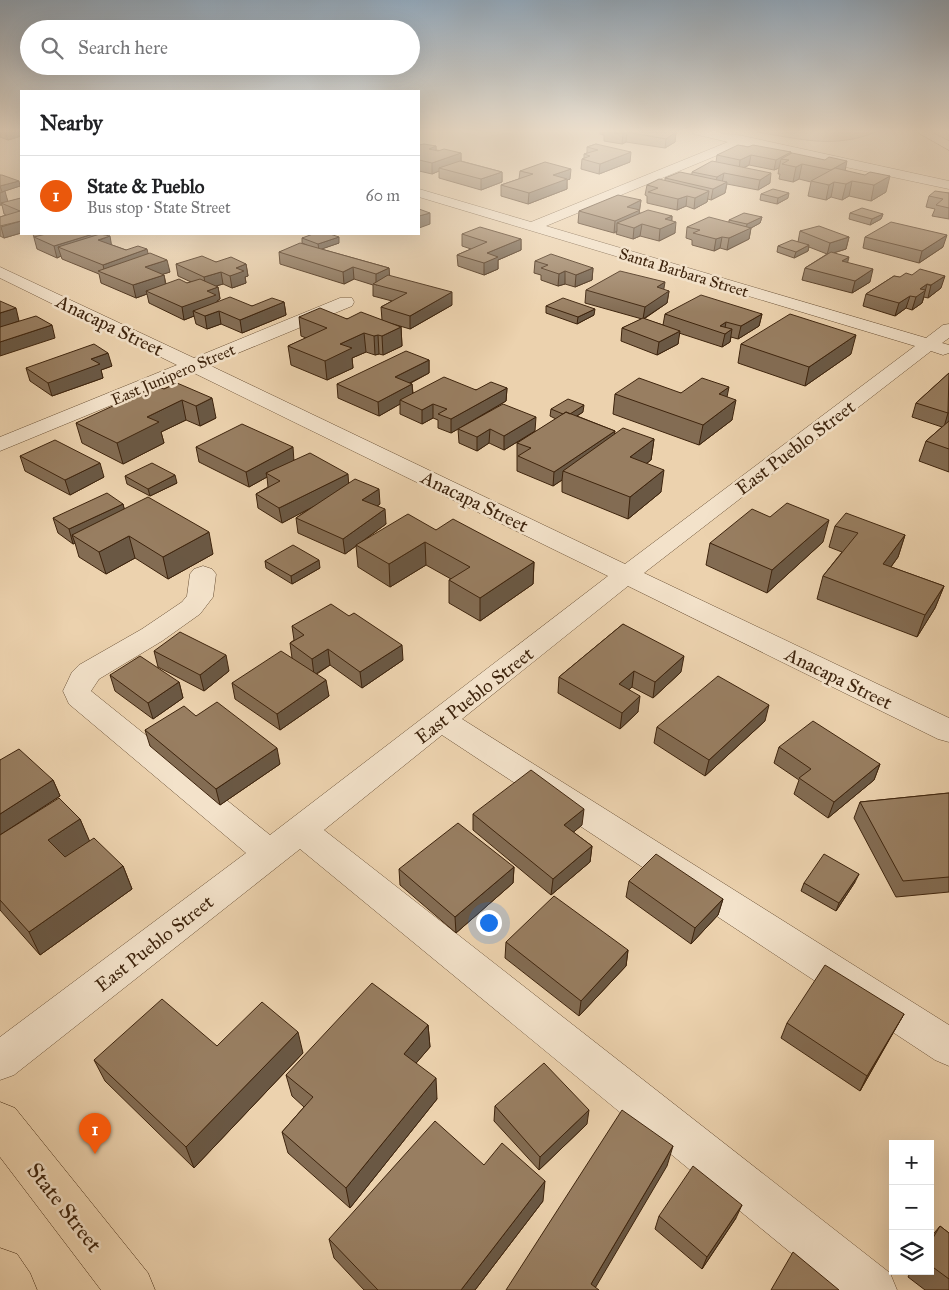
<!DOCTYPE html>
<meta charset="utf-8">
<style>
:root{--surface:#fff;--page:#f2f2f2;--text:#202124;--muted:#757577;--line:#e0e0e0;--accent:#ea580c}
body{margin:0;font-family:"IM FELL Great Primer",serif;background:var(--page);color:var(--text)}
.controls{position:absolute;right:15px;bottom:15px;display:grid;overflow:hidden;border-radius:0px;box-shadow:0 5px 20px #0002}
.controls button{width:45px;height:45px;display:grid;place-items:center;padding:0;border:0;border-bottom:1px solid var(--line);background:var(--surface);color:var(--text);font:25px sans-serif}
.you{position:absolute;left:488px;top:922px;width:18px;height:18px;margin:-12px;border:4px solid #fff;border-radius:50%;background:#1a73e8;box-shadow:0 0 0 8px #1a73e833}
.badge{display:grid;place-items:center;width:32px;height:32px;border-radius:50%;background:var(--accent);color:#fff;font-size:16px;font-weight:700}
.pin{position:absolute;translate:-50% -41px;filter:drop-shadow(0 1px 2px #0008)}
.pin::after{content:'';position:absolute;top:26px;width:18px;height:15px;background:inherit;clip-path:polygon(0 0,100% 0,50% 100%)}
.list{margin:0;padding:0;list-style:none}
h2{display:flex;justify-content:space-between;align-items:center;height:65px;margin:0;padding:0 20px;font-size:21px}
h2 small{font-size:16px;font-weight:400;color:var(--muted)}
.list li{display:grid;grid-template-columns:32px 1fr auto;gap:15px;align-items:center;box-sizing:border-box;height:80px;padding:0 20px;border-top:1px solid var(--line)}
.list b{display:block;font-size:19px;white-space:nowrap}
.list p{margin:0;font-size:16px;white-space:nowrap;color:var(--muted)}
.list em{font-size:16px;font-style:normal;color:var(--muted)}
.icon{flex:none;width:28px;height:28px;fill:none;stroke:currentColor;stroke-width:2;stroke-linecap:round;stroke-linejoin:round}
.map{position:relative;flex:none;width:949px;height:1290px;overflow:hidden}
.search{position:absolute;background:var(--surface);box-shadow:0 5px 20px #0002;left:20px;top:20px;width:400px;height:55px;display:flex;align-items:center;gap:12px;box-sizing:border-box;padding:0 18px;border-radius:28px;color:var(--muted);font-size:19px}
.panel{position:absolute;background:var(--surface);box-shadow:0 5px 20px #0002;left:20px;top:90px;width:400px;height:145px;border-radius:0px}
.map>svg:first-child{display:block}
.green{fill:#ceb493;stroke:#866c50}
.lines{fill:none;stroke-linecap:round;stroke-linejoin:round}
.minor-casing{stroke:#6a5035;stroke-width:1}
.major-casing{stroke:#3e240d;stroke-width:1}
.minor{fill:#f3e2ca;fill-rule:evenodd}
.major{fill:#ecd2ae;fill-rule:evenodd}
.wall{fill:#836c53;stroke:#3e240d}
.shaded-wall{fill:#6a5844;stroke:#3e240d}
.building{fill:#987e61;stroke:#3e240d}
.labels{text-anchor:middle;stroke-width:5;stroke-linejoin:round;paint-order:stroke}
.far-street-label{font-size:16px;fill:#3e240d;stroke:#f3e2ca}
.street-label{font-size:19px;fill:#3e240d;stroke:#f3e2ca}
.near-street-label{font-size:22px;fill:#3e240d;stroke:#f3e2ca}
</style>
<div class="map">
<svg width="949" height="1290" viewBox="0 0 949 1290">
<rect width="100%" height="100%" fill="#ecd2ae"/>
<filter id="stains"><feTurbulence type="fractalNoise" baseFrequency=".004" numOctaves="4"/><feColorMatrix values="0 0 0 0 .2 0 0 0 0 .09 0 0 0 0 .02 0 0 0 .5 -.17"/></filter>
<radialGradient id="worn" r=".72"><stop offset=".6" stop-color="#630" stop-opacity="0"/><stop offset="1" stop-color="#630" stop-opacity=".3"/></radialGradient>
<path class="green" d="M757,132H876C834,149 800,139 757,132Z"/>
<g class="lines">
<g class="minor-casing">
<path id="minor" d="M692,132H713L743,136L949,181V189L742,145L546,226L926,338L943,325L949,324V338L942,343L949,345V353L943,355L931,351L644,573L949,718V742L938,739L628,586L462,719L949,1025V1066L935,1060L442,735L324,830L890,1273L897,1290H836L300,849L14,1075L0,1080V1037L246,853L69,704L63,691L72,672L79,665L142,629L182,602L187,596L190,574L194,569L203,566L212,569L216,574L213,597L200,614L162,641L99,679L91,691L270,835L608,576L192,372L0,451V437L177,365L0,278V267L194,358L340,298H352L354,302L352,306L209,365L625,564L915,346L419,197V189L531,222L728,142L694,134Z
M917,132H931L949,141V150Z"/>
</g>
<g class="major-casing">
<path id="major" d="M0,1102L15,1108L148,1273L155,1290H101L0,1157Z
M0,1248L17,1254L30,1273L37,1290H0Z"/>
</g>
<use href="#minor" class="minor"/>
<use href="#major" class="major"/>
</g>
<path class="wall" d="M0,132H21V136L8,140L0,137Z
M600,132H676L675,142L665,148L626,142L622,144L604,141V135L600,134Z
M596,144L630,162L599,174L581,169L582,159L584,158V154L587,153V147Z
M419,145L436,146V150L461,153V161L502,172V182L481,190L439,178V171L432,174L419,171Z
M748,147L791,152V154L845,170L886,192L871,201L849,196L842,200L831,197L826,200L808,196L811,182L799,179L793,182L779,179L780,174H778L779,168L774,170L749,165L744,168L770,183L758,190L727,184L725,193L711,200L708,199L707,202L694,209L686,206L677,210L647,203V196L645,195L647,185L665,181V178L692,174V172L716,162L717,155Z
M520,171L570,179L567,180V189L528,204L501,196V185L519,179Z
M0,175L20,186L4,191L8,202L21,198V233L4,238L0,236V217L6,215L4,214L2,205H0Z
M949,193V219L932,216L935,209L926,207L929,196Z
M761,194L788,198L777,204L760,200Z
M641,200L639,213L672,216V221L675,233L659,241L640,236L633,239L616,234L617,231L614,233L578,223L579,211Z
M850,213L883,214L881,219L870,225L849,219Z
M762,217L760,223L751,228L749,239L727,250L720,248L714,251L692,245V240L686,238L687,227L729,222V220Z
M800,231L849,237L846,249L833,253L848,263L870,282L852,293L802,280L805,268L827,254L809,247L808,251L794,258L777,252L778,246L798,242Z
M33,234H98L112,245L126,250L148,254L170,272L163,274L164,275L166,284L187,283L191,282L178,276L176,264L216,262L246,264L248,276L245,277L246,283L232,288L223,284L216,286L218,287L220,299L217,301V302L252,306L284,302L286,315L242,333L221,324L207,329L196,324L194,316L184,320L149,303L147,294L136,298L101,283L99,274L62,259L61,256L57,258L37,249Z
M462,234L521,239V250L498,260V269L484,275L458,266L457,255L471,249L462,246Z
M865,237L943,247L919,263L863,248Z
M302,238L339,243L321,249L389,268V276L452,305L410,329L383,321L401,327L402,346L383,355L379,354L375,355L366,352L352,358L353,368L327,380L291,365L288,346L306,338L301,336L299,317L382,320L381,307L392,301L373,296V285L354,279L344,284L280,264L279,252L307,245L302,243Z
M535,261L593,268L592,280L575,287L565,284L558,286L541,280V275L534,273Z
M894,276L941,288L928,298L924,297L922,303L912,310L906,308L895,316L863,306L866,294Z
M586,290L669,291L667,303L644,319L663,325L665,314H762L759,326L738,339L731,337L730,342L722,347L679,333L678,344L657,355L621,341L622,328L642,319L585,303Z
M546,306L594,315L577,324L546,313Z
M741,344L851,354L805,386L738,363Z
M429,360V373L411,383L412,384L413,393L507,388L506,401L471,422L535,431L504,450L489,443L477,451L459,443L458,429L451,433L438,428V420L433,418L422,424L400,414V404L379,416L338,398L337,384Z
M112,366L101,370L103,378L52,396L30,381L26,368Z
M949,373V472L919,461L926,441L942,427L912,417L916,403Z
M177,383L216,418L200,426L186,420L161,432L164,443L123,464L82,443L76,423L164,389Z
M681,393L727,397L732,420L699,445L613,414L615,394Z
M551,409L583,412L577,416L615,431L614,434L654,439L651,460L646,464L661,492L628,519L562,492V480L553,486L517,471V443L556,419L550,416Z
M196,447L294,460L349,483L380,504L377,506L386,524L367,538L436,530L534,562L533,584L480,621L449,603V580L451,579L426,565L390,587L358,567L356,546L345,554L298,533L296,518L312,507L282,523L258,508L256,494L268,487L267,477L249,487L199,462Z
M20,456L104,477L70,495L25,471Z
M125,476L177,483L150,496L127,484Z
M123,504L124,509L213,554L168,579L135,558L106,574L79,557L75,543L73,544L58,533L53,518Z
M835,526L905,535L898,557L891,567L944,586L935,608L917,637L817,599L823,576L842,552L829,547Z
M823,542L767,593L706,565L710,543Z
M265,561L320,568L292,584L266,568Z
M349,616L403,660L362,688L330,665L317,674L329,696L280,730L235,699L232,683L292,658L290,643L294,640L292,626Z
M623,624L681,672L653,698L632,687L629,689L638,712L620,729L558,693L559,677Z
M154,651L229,671L204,691L158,667Z
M110,675L179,682L183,698L153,719L115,691Z
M196,716L280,764L220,805L150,746L145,730Z
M765,721L705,776L654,743L657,727Z
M779,747L880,764L874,780L828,818L794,794L799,780L774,763Z
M0,760L53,780L60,796L17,824L80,819L89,841L123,866L132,889L40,955L0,910Z
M949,793V892L896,897L854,818L860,802Z
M473,814L582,825L573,832L592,846L590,862L551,895L473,830Z
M514,867L513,883L456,933L400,885L399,869Z
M629,881L723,899L718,915L691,944L626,897Z
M855,882L836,911L801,891L804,883Z
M506,942L628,950L626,966L579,1016L505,958Z
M904,1014L860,1091L781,1038L787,1023Z
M428,1025L430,1047L416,1063L437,1099L350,1208L288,1153L282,1132L304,1107L292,1096L286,1075Z
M217,1046L303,1053L194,1168L105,1081L94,1060Z
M495,1106L587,1124L539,1170L494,1121Z
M484,1165L543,1201L475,1290H364L334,1258L329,1239Z
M659,1216L736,1218L702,1269L655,1229Z
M940,1226L949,1233V1290H925L908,1277L911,1271H930V1238Z"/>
<path class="shaded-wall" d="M5,132H21V136L8,140Z
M627,132L626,142L622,144L623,134Z
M676,132L675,142L665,148L666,139Z
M436,146V156L429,149Z
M631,152L630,162L599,174L600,164Z
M791,152L790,162L789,160L781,159L779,168L774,170L776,160Z
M461,153V163L439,168V171L432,174V163Z
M751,155L749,165L739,170L740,160Z
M847,161L844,176L827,185L831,170Z
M802,164L799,179L793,182L796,167Z
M571,169L570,179L567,180V189L528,204L529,193L553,175Z
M502,172V182L481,190V179Z
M724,173L722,183L715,187L717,177Z
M771,173L770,183L758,190L760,180Z
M890,176L886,192L871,201L874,185Z
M19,181L20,186L2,192L0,186Z
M852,181L849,196L842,200L846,184Z
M727,182L725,193L711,200L713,189Z
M834,182L831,197L826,200L829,185Z
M5,191L8,202L1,203L2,205H0V193Z
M709,191L707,202L694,209L695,198Z
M789,193L788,198L777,204L778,198Z
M687,196L686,206L677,210L678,199Z
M641,200L638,221L617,223V231L614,233L615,221L627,207Z
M430,213V224L419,228V216Z
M883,214L881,219L870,225L872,219Z
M672,216L671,224L676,222L675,233L659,241L660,229L665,219Z
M762,217L760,223L751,228L749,239L727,250L729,238L746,230L747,224Z
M21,221V233L4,238L1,227Z
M642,224L640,236L633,239L634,228Z
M93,234H98L100,240L110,236L112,248L58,247L61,256L57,258L54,246Z
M947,235L943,247L919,263L922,251Z
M339,237V243L319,250L318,244Z
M722,237L720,248L714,251L716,239Z
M849,237L846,249L827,255L830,243Z
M521,239V250L498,260V269L484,275V263L487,253Z
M809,245L808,251L794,258L796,252Z
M147,249L150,261L105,274L103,265Z
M849,257L846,269L842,261Z
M167,260L170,272L148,279L145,267Z
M246,264L248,276L245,277L246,283L232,288L230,276L236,268Z
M353,267L354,279L344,284L343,272Z
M389,268L390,280L376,285V274Z
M593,268L592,280L575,287L576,275Z
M873,269L870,282L852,293L855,281Z
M565,271V284L558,286L559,274Z
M221,272L223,284L206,289L204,277Z
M164,275L166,287L146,291L147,294L136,298L133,285Z
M945,276L941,288L928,298L931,285Z
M665,282L663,294L669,291L667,303L643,319L645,307L657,287Z
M927,284L922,303L912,310L916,297L920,289Z
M218,287L220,299L217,301L218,308L193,311L194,316L184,320L182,307L207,291Z
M452,292V305L410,329V316Z
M910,296L906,308L895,316L899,303Z
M284,302L286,315L242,333L240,320Z
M16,308L19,321L0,328V313Z
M595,309L594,315L577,324L578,317Z
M219,311L221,324L207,329L205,316Z
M762,314L759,326L738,339L741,326Z
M726,322L724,334L720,326Z
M52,325L55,338L0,356V342Z
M401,327L402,346L383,355L382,336Z
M732,329L730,342L722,347L725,334Z
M680,331L678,344L657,355L659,342Z
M364,333L366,352L352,358L353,368L327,380L325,361L340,344Z
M378,335L379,354L375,355L374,336Z
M856,335L851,354L805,386L809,367Z
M108,353L112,366L101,370L103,378L52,396L48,383L91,359Z
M429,360V373L396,390L395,377Z
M412,384L413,398L400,400V404L379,416L378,402Z
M729,387L725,407L719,394Z
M507,388L506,401L451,433V419Z
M212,398L216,418L200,426L196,406Z
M182,400L186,420L161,432L164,443L123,464L117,443L147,417Z
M736,400L732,420L699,445L703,425Z
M433,404V418L422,424V410Z
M584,405L583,412L566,423V416Z
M948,413H949V422L944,427Z
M536,417L535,431L504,450V436Z
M490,429L489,443L477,451V437Z
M615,431L613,445L563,471L562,480L553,486L554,472Z
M654,439L651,460L627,478L630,457Z
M293,447L294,462L266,473L267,477L249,487L246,472Z
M100,463L104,477L70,495L65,480Z
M664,470L661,492L628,519L630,497Z
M348,474L349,488L282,523L279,508Z
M175,475L177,483L150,496L148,489Z
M379,489L380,504L364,515L362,500Z
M123,504L127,519L72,535L75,543L73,544L69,529Z
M385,509L386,524L357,545H356V546L345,554L343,539Z
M829,520L823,542L767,593L772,570Z
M209,532L213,554L168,579L163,557Z
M905,535L898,557L876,587L883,564Z
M129,536L135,558L106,574L99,552Z
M425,542L426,565L390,587L389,564Z
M319,560L320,568L292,584L291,576Z
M534,562L533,584L480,621V598Z
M944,586L935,608L917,637L925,615Z
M402,645L403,660L362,688L360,672Z
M328,649L330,665L314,675L312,659Z
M226,655L229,671L204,691L200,675Z
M684,656L681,672L653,698L655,682Z
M634,671L632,687L617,700L619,684Z
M326,680L329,696L280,730L277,714Z
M179,682L183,698L153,719L148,703Z
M640,696L638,712L620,729L622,713Z
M769,705L765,721L705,776L709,760Z
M277,748L280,764L220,805L216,789Z
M880,764L874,780L828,818L834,802Z
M53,780L60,796L0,835V814Z
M584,809L582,825L563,841L564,825Z
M80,819L90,842L58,863L48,840Z
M592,846L590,862L551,895L553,879Z
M123,866L132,889L40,955L29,932Z
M514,867L513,883L456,933L455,917Z
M859,874L855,882L836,911L839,903Z
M723,899L718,915L691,944L695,928Z
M628,950L626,966L579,1016L581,1001Z
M904,1014L895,1029L860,1091L867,1076Z
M428,1025L430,1047L406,1075L404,1054Z
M298,1032L303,1053L194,1168L186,1147Z
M436,1078L437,1099L350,1208L346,1188Z
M589,1110L587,1124L539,1170L540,1157Z
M673,1146L667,1166L594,1290L591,1284Z
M545,1181L543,1201L475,1290H461Z
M742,1205L736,1218L702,1269L707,1257Z"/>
<path class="building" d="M606,132H676L666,139L627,132L623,134Z
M424,144L436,146L429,149L438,151L444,149L461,153L432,163L419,160V145Z
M596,144L631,152L600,164L582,159L590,156L584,154L598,150L587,147Z
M738,145L748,147L753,145L791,152L776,160L751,155L740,160L717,155Z
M792,153L825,160L829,157L847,161L831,170L802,164L796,167L782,164L789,160L781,159Z
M460,161L502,172L481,179L439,168Z
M712,161L771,173L760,180L724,173L717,177L692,172Z
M545,162L571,169L553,175L567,179L529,193L501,185L533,174L520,171Z
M835,168L865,175L870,172L890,176L874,185L852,181L846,184L834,182L829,185L811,181Z
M680,172L727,182L713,189L665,178Z
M0,175H2L19,181L0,186Z
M659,179L709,191L695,198L687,196L678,199L648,192L658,188L647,185Z
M773,189L789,193L778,198L761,194Z
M935,191L949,193V208L936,205L943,199L929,196Z
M618,195L641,200L627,207L640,210L615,221L579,211Z
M21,198V221L0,226V217L20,211L1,203Z
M862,208L883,214L872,219L850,213Z
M419,209L430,213L419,216Z
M648,210L672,216L665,219L676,222L660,229L642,224L634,228L617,223Z
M744,213L762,217L747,224L729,220Z
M709,217L751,228L729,238L722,237L716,239L693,233L700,230L687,227Z
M891,222L947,235L922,251L865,237Z
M819,226L849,237L830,243L800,231Z
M480,227L521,239L487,253L498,257L484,263L457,255L487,242L462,234Z
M46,234H93L54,246L34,237Z
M100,234L110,236L98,240L126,250L138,246L147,249L103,265L58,247Z
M313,234H330L339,237L318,244L302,238Z
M792,240L809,245L796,252L778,246Z
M300,243L389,268L376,274L353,267L343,272L279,252Z
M831,252L849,257L842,261L873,269L855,281L805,268Z
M150,253L167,260L145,267L164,275L133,285L98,271Z
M551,254L593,268L576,275L565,271L559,274L541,268L548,265L535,261Z
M202,256L216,262L231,257L246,264L236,268L244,271L230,276L221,272L204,277L176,264Z
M920,269L945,276L931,285L927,284L920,289L926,290L916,297L910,296L899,303L866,294L894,276L900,277L906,273L912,275Z
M620,271L665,282L657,287L669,291L645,307L586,290Z
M388,275L452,292L410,316L381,307L407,293L373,284Z
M179,279L187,283L200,279L218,287L207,291L216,295L182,307L146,291Z
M701,295L762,314L741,326L726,322L720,326L732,329L725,334L665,314Z
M230,297L252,306L272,298L284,302L240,320L219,311L205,316L193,311Z
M563,298L595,309L578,317L546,306Z
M0,301L16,308L0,313Z
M320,308L347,319L361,312L401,327L382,336L378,335L374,336L364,333L340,344L352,348L325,361L288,346L327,328L299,317Z
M790,314L856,335L809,367L741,344Z
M36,316L52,325L0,342V327Z
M643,318L680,331L659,342L622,328Z
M94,344L108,353L91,359L100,364L48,383L26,368Z
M406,351L429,360L395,377L412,384L378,402L337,384Z
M949,373L948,413L916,403Z
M444,377L476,390L491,382L507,388L451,419L438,414L447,409L433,404L422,410L400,400Z
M639,378L681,393L702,378L729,387L719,394L736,400L703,425L615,394Z
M177,383L212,398L196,406L182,400L147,417L159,422L117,443L76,423L156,386L164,389Z
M568,399L584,405L570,414L566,412L563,414L551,409Z
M503,404L536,417L504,436L490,429L477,437L458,429Z
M566,412L615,431L554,472L518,456L531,448L517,443Z
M949,421V449L926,441Z
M242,424L293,447L246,472L196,447Z
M623,428L654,439L630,457L664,470L630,497L563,471Z
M55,440L100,463L65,480L20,456Z
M310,453L348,474L279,508L256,494L280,481L266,473Z
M152,463L175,475L148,489L125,476Z
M355,479L379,489L362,500L385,509L343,539L296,518Z
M107,493L123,504L69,529L53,518Z
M148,497L209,532L163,557L129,536L99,552L72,535Z
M787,503L829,520L772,570L710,543L752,509L770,517Z
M846,513L905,535L883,564L944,586L925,615L823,576L858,533L835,526Z
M408,514L436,530L453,519L534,562L480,598L449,580L470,567L425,542L389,564L356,545Z
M293,545L319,560L291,576L265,561Z
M331,604L349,616L354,613L402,645L360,672L328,649L312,659L290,643L304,635L292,626Z
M623,624L684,656L655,682L634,671L619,684L640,696L622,713L559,677Z
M180,632L226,655L200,675L154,651Z
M281,651L326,680L277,714L232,683Z
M140,656L179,682L148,703L110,675Z
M718,676L769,705L709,760L657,727Z
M217,702L277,748L216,789L145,730L184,706L196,716Z
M813,721L880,764L834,802L799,778L811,769L779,747Z
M19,749L53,780L0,814V760Z
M531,770L584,809L564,825L592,846L553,879L473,814Z
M949,793V877L903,881L860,802Z
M59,798L80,819L48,840L65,857L94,838L123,866L29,932L0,900V835Z
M458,823L514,867L455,917L399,869Z
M656,854L723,899L695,928L629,881Z
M824,854L859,874L839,903L804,883Z
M554,896L628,950L581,1001L506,942Z
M825,965L904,1014L867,1076L787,1023Z
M372,983L428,1025L404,1054L436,1078L346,1188L282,1132L313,1097L286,1075Z
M162,999L217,1046L262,1002L298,1032L186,1147L94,1060Z
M544,1063L589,1110L540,1157L495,1106Z
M622,1110L673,1146L591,1284L599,1290H506Z
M435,1121L484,1165L502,1143L545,1181L461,1290H378L329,1239Z
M693,1166L742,1205L707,1257L659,1216Z
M940,1226L949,1233V1279L930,1265V1243Z
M793,1252L839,1290H771Z"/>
<linearGradient id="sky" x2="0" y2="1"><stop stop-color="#92a8bb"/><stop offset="0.42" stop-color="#f6ebdb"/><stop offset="1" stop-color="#f6ebdb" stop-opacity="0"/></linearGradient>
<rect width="949" height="312" fill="url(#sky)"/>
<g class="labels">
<g class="far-street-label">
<text transform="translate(684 272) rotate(17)" y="6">Santa Barbara Street</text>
<text transform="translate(173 374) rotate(-23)" y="6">East Junipero Street</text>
</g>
<g class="street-label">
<text transform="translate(110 325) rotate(26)" y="7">Anacapa Street</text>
<text transform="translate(795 447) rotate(-37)" y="7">East Pueblo Street</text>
<text transform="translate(475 501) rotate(26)" y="7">Anacapa Street</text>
<text transform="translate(839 678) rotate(26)" y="7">Anacapa Street</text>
<text transform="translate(474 695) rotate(-38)" y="7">East Pueblo Street</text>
<text transform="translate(154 943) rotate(-38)" y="7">East Pueblo Street</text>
</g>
<g class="near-street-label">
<text transform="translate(65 1207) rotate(52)" y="8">State Street</text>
</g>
</g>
<rect width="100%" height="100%" filter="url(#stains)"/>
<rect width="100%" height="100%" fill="url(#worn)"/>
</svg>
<div class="controls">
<button>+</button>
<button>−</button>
<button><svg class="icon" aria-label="layers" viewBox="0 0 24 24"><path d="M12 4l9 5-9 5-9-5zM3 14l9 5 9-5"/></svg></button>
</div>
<div class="you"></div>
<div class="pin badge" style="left:95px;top:1154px">1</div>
<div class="search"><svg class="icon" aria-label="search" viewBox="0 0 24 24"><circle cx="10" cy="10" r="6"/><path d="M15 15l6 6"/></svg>Search here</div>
<section class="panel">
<h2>Nearby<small></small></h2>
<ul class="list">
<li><span class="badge">1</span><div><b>State &amp; Pueblo</b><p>Bus stop · State Street</p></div><em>60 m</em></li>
</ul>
</section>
</div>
